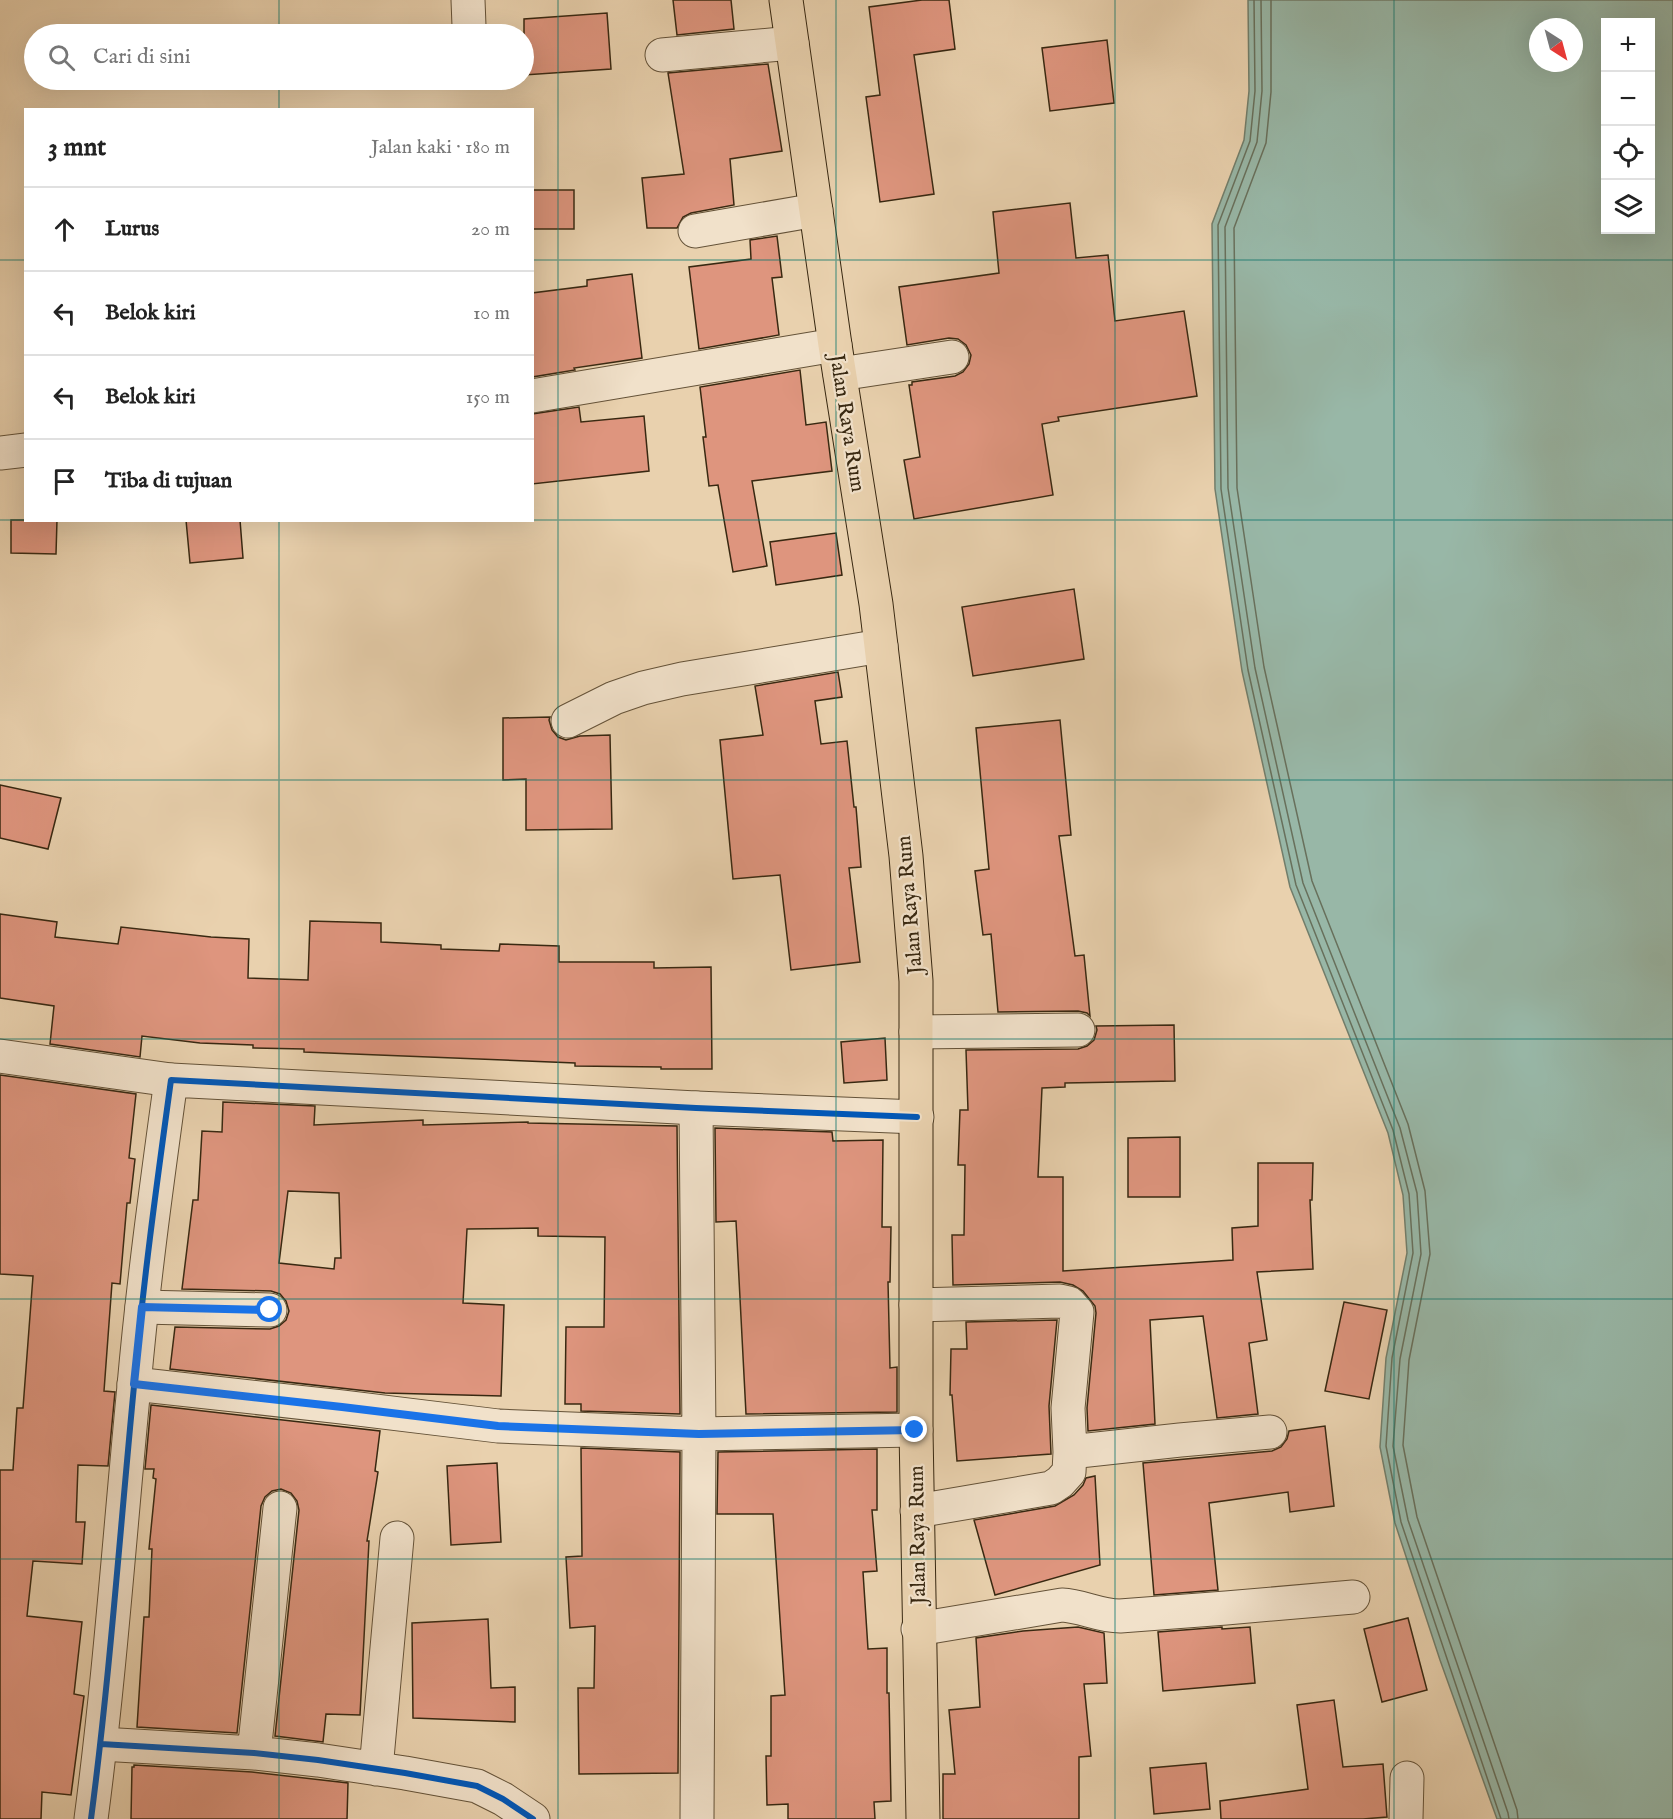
<!DOCTYPE html>
<html lang="id">
<meta charset="utf-8">
<style>
:root{--surface:#fff;--page:#f6f6f6;--text:#222;--muted:#767676;--line:#e0e0e0}
body{margin:0;font-family:"IM FELL English",serif;background:var(--page);color:var(--text)}
.controls{position:absolute;right:18px;top:18px;display:grid;overflow:hidden;border-radius:0px;box-shadow:0 6px 24px #0002}
.controls button{width:54px;height:54px;display:grid;place-items:center;padding:0;border:0;border-bottom:2px solid var(--line);background:var(--surface);color:var(--text);font:30px sans-serif}
.compass{position:absolute;left:1529px;top:18px;width:54px;height:54px;border-radius:50%;background:var(--surface);box-shadow:0 6px 24px #0002;rotate:144deg}
.stop{position:absolute;width:18px;height:18px;margin:-14px;border:4px solid #1a73e8;border-radius:50%;background:#fff}
.stop.end{background:#1a73e8;border-color:#fff;box-shadow:0 2px 6px #0008}
.list{margin:0;padding:0;list-style:none}
h2{display:flex;justify-content:space-between;align-items:center;height:78px;margin:0;padding:0 24px;font-size:26px}
h2 small{font-size:20px;font-weight:400;color:var(--muted)}
.list li{display:grid;grid-template-columns:39px 1fr auto;gap:18px;align-items:center;box-sizing:border-box;height:84px;padding:0 24px;border-top:2px solid var(--line)}
.list b{display:block;font-size:22px;white-space:nowrap}
.list em{font-size:20px;font-style:normal;color:var(--muted)}
.icon{flex:none;width:33px;height:33px;fill:none;stroke:currentColor;stroke-width:2;stroke-linecap:round;stroke-linejoin:round}
.map{position:relative;flex:none;width:1673px;height:1819px;overflow:hidden}
.search{position:absolute;background:var(--surface);box-shadow:0 6px 24px #0002;left:24px;top:24px;width:510px;height:66px;display:flex;align-items:center;gap:15px;box-sizing:border-box;padding:0 21px;border-radius:33px;color:var(--muted);font-size:22px}
.panel{position:absolute;background:var(--surface);box-shadow:0 6px 24px #0002;left:24px;top:108px;width:510px;height:414px;border-radius:0px}
.map>svg:first-child{display:block}
.water{fill:#98b7a7;stroke:#727e6b;stroke-width:1.5;fill-rule:evenodd}
.lines{fill:none;stroke-linecap:round;stroke-linejoin:round}
.shore{stroke:#68705c;stroke-width:1.5}
.building{fill:#de957e;stroke:#382811;stroke-width:1.5;fill-rule:evenodd}
.minor-casing{stroke:#645238;stroke-width:35}
.tertiary-casing{stroke:#645238;stroke-width:35}
.trunk-casing{stroke:#382811;stroke-width:35}
.minor{stroke:#f1e1ca;stroke-width:33}
.tertiary{stroke:#f1e1ca;stroke-width:33}
.trunk{stroke:#e9d1ae;stroke-width:33}
.cycleway-casing{stroke:#f1e1ca;stroke-width:10}
.cycleway{stroke:#0057b8;stroke-width:6}
.route{stroke:#1a73e8;stroke-width:8}
.grid{fill:none;stroke:#0f766e;stroke-width:1.5;stroke-opacity:0.55}
.labels{text-anchor:middle;stroke-width:4.5;stroke-linejoin:round;paint-order:stroke}
.street-label{font-size:21px;fill:#382811;stroke:#f1e1ca}
</style>
<div class="map">
<svg width="1673" height="1819" viewBox="0 0 1673 1819">
<rect width="100%" height="100%" fill="#e9d1ae"/>
<filter id="stains"><feTurbulence type="fractalNoise" baseFrequency=".00333" numOctaves="4"/><feColorMatrix values="0 0 0 0 .2 0 0 0 0 .09 0 0 0 0 .02 0 0 0 .5 -.17"/></filter>
<radialGradient id="worn" r=".72"><stop offset=".6" stop-color="#630" stop-opacity="0"/><stop offset="1" stop-color="#630" stop-opacity=".3"/></radialGradient>
<path class="water" d="M1248,0H1673V1819H1497L1440,1660L1395,1523L1380,1447L1386,1358L1407,1253L1403,1195L1388,1133L1290,887L1242,671L1215,489L1212,224L1244,140L1249,91ZM1606,22H1650V230H1606ZM1538,27H1574V63H1538Z"/>
<g class="lines">
<path class="shore" d="M1254,0L1255,91L1250,141L1218,225L1221,489L1248,670L1296,885L1393,1130L1409,1194L1413,1253L1392,1358L1386,1446L1401,1522L1501,1819
M1261,0L1262,91L1257,142L1225,227L1228,488L1255,668L1303,883L1400,1128L1417,1193L1421,1254L1400,1359L1393,1446L1408,1520L1508,1813L1509,1819
M1271,0V92L1266,143L1234,228L1237,488L1264,667L1312,881L1408,1124L1425,1191L1430,1254L1409,1360L1403,1445L1417,1517L1517,1810L1518,1819"/>
</g>
<path class="building" d="M673,0H731L734,29L677,35Z
M922,0H949L955,49L914,55L934,194L880,202L866,97L880,95L869,7Z
M607,13L611,69L524,75V19Z
M1107,40L1114,103L1050,111L1042,48Z
M768,64L782,151L730,159L734,205L691,213L683,217L677,228H647L642,178L684,174L668,73Z
M532,190H574V229H532Z
M1070,203L1076,258L1108,255L1115,321L1184,311L1197,396L1058,417L1059,421L1042,424L1053,495L914,519L904,460L920,457L909,385H912V382L955,376L963,372L969,364L971,355L966,345L958,339L949,338L907,345L899,287L999,273L993,212Z
M777,236L782,277L772,278L779,335L699,349L689,267L751,259L750,240Z
M632,274L642,358L574,368L575,370L532,377V293L587,286V280Z
M800,370L806,425L826,422L832,471L752,481L767,566L733,572L718,485L709,486L703,437H706L700,387Z
M579,407L581,422L644,416L649,471L532,484V414Z
M11,520H57L56,554L11,553Z
M186,520H240L243,558L190,563Z
M836,533L842,575L776,585L770,542Z
M1074,589L1084,659L973,676L962,607Z
M838,672L842,697L815,701L821,744L847,741L854,807H856L861,867L849,868L860,962L791,970L780,875L733,879L720,740L763,735L755,686Z
M550,717L549,720L552,730L558,737L566,740L580,736L610,735L612,829L526,830V779L503,780V718Z
M1060,720L1071,835L1059,836L1075,956L1084,955L1090,1016L1087,1013L1078,1011L998,1012L991,934L983,935L975,871L989,869L976,728Z
M0,785L61,798L48,849L0,838Z
M0,914L57,922L55,937L118,944L121,927L211,937L249,939L248,978L308,980L310,921L381,923V942L441,945V949L499,951L500,944L559,946V962H654V968L711,967L712,1069H661V1067L575,1066V1063L304,1052V1049L253,1048V1045L200,1043L142,1036L140,1057L50,1044L54,1006L0,998Z
M1174,1025L1175,1081L1065,1083V1087L1042,1088L1038,1177H1063V1271L1233,1260L1232,1228L1258,1226V1163H1313L1312,1200H1310L1313,1269L1257,1272L1267,1340L1249,1343L1258,1414L1217,1418L1203,1316L1150,1320L1155,1424L1088,1431L1087,1408L1096,1313L1095,1306L1083,1291L1073,1285L1060,1282L953,1285L952,1235H964L965,1165H958L960,1110H968L966,1050L1078,1049L1087,1046L1094,1040L1097,1030L1096,1026Z
M885,1038L887,1080L844,1083L841,1042Z
M0,1075L136,1094L129,1158L135,1159L130,1203H127L120,1284L112,1283L104,1391L115,1392L108,1466L78,1465L76,1522H85L82,1564L33,1561L27,1616L82,1622L74,1694L84,1696L71,1795L42,1792L41,1819H0V1470H13L17,1408H23L33,1276L0,1274Z
M223,1102L315,1106L314,1125L423,1120V1125L528,1122V1123L677,1126L680,1414L581,1411V1404H565L566,1327H604L605,1237L538,1236V1228L467,1229L463,1303L504,1305L501,1396L385,1393L170,1369L175,1327L270,1329L279,1326L286,1320L289,1311L286,1301L280,1294L271,1291L182,1289L193,1200H198L202,1131L222,1132ZM288,1191L339,1193L341,1258H335L334,1269L279,1263Z
M715,1128L832,1132L833,1141L883,1140L882,1227H891L890,1282H888L890,1368L897,1367V1412L746,1414L736,1221L716,1222Z
M1180,1137V1197H1128V1138Z
M1344,1302L1387,1310L1369,1399L1325,1391Z
M1057,1320L1049,1406L1051,1454L957,1461L952,1395H950L951,1349H967L966,1322Z
M151,1405L380,1431L375,1471L378,1472L367,1541H369L360,1715L326,1714L323,1742L275,1736L299,1510L297,1501L291,1493L281,1489L272,1491L265,1497L261,1506L237,1733L137,1727L144,1617H149L152,1549H149L156,1479L153,1478L154,1469H145Z
M1325,1426L1334,1506L1290,1512L1288,1492L1209,1503L1218,1590L1154,1595L1143,1463L1272,1451L1281,1447L1287,1439L1289,1431Z
M581,1448L680,1452L678,1773L579,1774L578,1688H594L595,1626L570,1628L566,1557L582,1556Z
M877,1449V1510H872L877,1571L863,1572L868,1649L887,1648V1693H889L891,1801L874,1802L875,1819H788V1804L767,1805L766,1756H771V1696L785,1695L773,1514H717L718,1452Z
M497,1463L501,1542L451,1545L447,1466Z
M1095,1476L1100,1565L995,1595L974,1520L1055,1506L1074,1495L1083,1485L1086,1478Z
M1408,1618L1427,1690L1382,1702L1364,1629Z
M488,1619L491,1688L515,1687V1722L413,1718L412,1623Z
M1078,1627L1104,1633L1107,1683L1084,1684L1091,1756L1079,1757V1819H943V1774H955L949,1710L980,1707L976,1638L1023,1631Z
M1222,1627V1629L1250,1627L1255,1683L1163,1691L1158,1632Z
M1334,1700L1343,1767L1383,1764L1387,1817L1363,1819H1221L1220,1801L1308,1789L1297,1705Z
M1206,1763L1210,1809L1154,1814L1150,1768Z
M134,1765L252,1772L348,1783L347,1819H131L132,1767H134Z"/>
<g class="lines">
<g class="minor-casing">
<path id="minor" d="M468,0L469,26
M662,55L792,43
M695,231L816,210
M840,374L952,357
M532,396L835,345
M0,453L26,450
M568,721L614,698L643,688L682,679L881,646
M916,1032L1078,1030
M0,1056L171,1080
M696,1108L699,1434L697,1819
M916,1305L1060,1301L1069,1303L1077,1312L1068,1408L1070,1452L1069,1472L1060,1482L1051,1488L917,1511
M142,1307L270,1310
M134,1384L342,1407L498,1426L699,1434L916,1430
M1070,1452L1180,1440L1270,1432
M918,1629L1062,1605C1082,1606 1099,1616 1120,1616L1226,1608L1353,1597
M101,1744L254,1753L318,1760L405,1773L477,1786L503,1799L533,1819
M254,1753L280,1508
M376,1769L397,1538
M1406,1819L1407,1778"/>
</g>
<g class="tertiary-casing">
<path id="tertiary" d="M91,1819C110,1675 120,1530 134,1386C143,1283 157,1182 171,1080L696,1108L917,1117"/>
</g>
<g class="trunk-casing">
<path id="trunk" d="M786,0L835,345L876,604L906,856L916,981V1430L923,1819"/>
</g>
<use href="#minor" class="minor"/>
<use href="#tertiary" class="tertiary"/>
<use href="#trunk" class="trunk"/>
<g class="cycleway-casing">
<path id="cycleway" d="M134,1384L342,1407L498,1426L699,1434L916,1430
M101,1744L254,1753L318,1760L405,1773L477,1786L503,1799L533,1819
M91,1819C110,1675 120,1530 134,1386C143,1283 157,1182 171,1080L696,1108L917,1117"/>
</g>
<use href="#cycleway" class="cycleway"/>
</g>
<g class="lines">
<path class="route" d="M270,1310L142,1307L134,1384L342,1407L498,1426L699,1434L915,1430"/>
</g>
<path class="grid" d="M279,0V34M558,0V1819M836,0V1819M1115,0V1819M1394,0V1819M279,80V110M0,260H26M532,260H1673M0,520H26M279,520V1819M532,520H1673M0,780H1673M0,1039H1673M0,1299H1673M0,1559H1673"/>
<g class="labels">
<g class="street-label">
<text transform="translate(848 423) rotate(81)" y="7">Jalan Raya Rum</text>
<text transform="translate(909 905) rotate(-95)" y="7">Jalan Raya Rum</text>
<text transform="translate(917 1535) rotate(-91)" y="7">Jalan Raya Rum</text>
</g>
</g>
<rect width="100%" height="100%" filter="url(#stains)"/>
<rect width="100%" height="100%" fill="url(#worn)"/>
</svg>
<div class="controls">
<button>+</button>
<button>−</button>
<button><svg class="icon" aria-label="locate" viewBox="0 0 24 24"><circle cx="12" cy="12" r="6"/><path d="M12 2v4M12 18v4M2 12h4M18 12h4"/></svg></button>
<button><svg class="icon" aria-label="layers" viewBox="0 0 24 24"><path d="M12 4l9 5-9 5-9-5zM3 14l9 5 9-5"/></svg></button>
</div>
<svg class="compass" viewBox="-18 -18 36 36"><path d="M0-13l5 13h-10z" fill="#e53935"/><path d="M0 13l5-13h-10z" fill="#767676"/></svg>
<div class="stop" style="left:270px;top:1310px"></div>
<div class="stop end" style="left:915px;top:1430px"></div>
<div class="search"><svg class="icon" aria-label="search" viewBox="0 0 24 24"><circle cx="10" cy="10" r="6"/><path d="M15 15l6 6"/></svg>Cari di sini</div>
<section class="panel">
<h2>3 mnt<small>Jalan kaki · 180 m</small></h2>
<ul class="list">
<li><svg class="icon" aria-label="ahead" viewBox="0 0 24 24"><path d="M12 20V5M6 11l6-6 6 6"/></svg><div><b>Lurus</b></div><em>20 m</em></li>
<li><svg class="icon" aria-label="left" viewBox="0 0 24 24"><path d="M17 20v-9H6M10 6l-5 5 5 5"/></svg><div><b>Belok kiri</b></div><em>10 m</em></li>
<li><svg class="icon" aria-label="left" viewBox="0 0 24 24"><path d="M17 20v-9H6M10 6l-5 5 5 5"/></svg><div><b>Belok kiri</b></div><em>150 m</em></li>
<li><svg class="icon" aria-label="arrive" viewBox="0 0 24 24"><path d="M6 21V4h12l-3 4 3 4H6"/></svg><div><b>Tiba di tujuan</b></div></li>
</ul>
</section>
</div>
